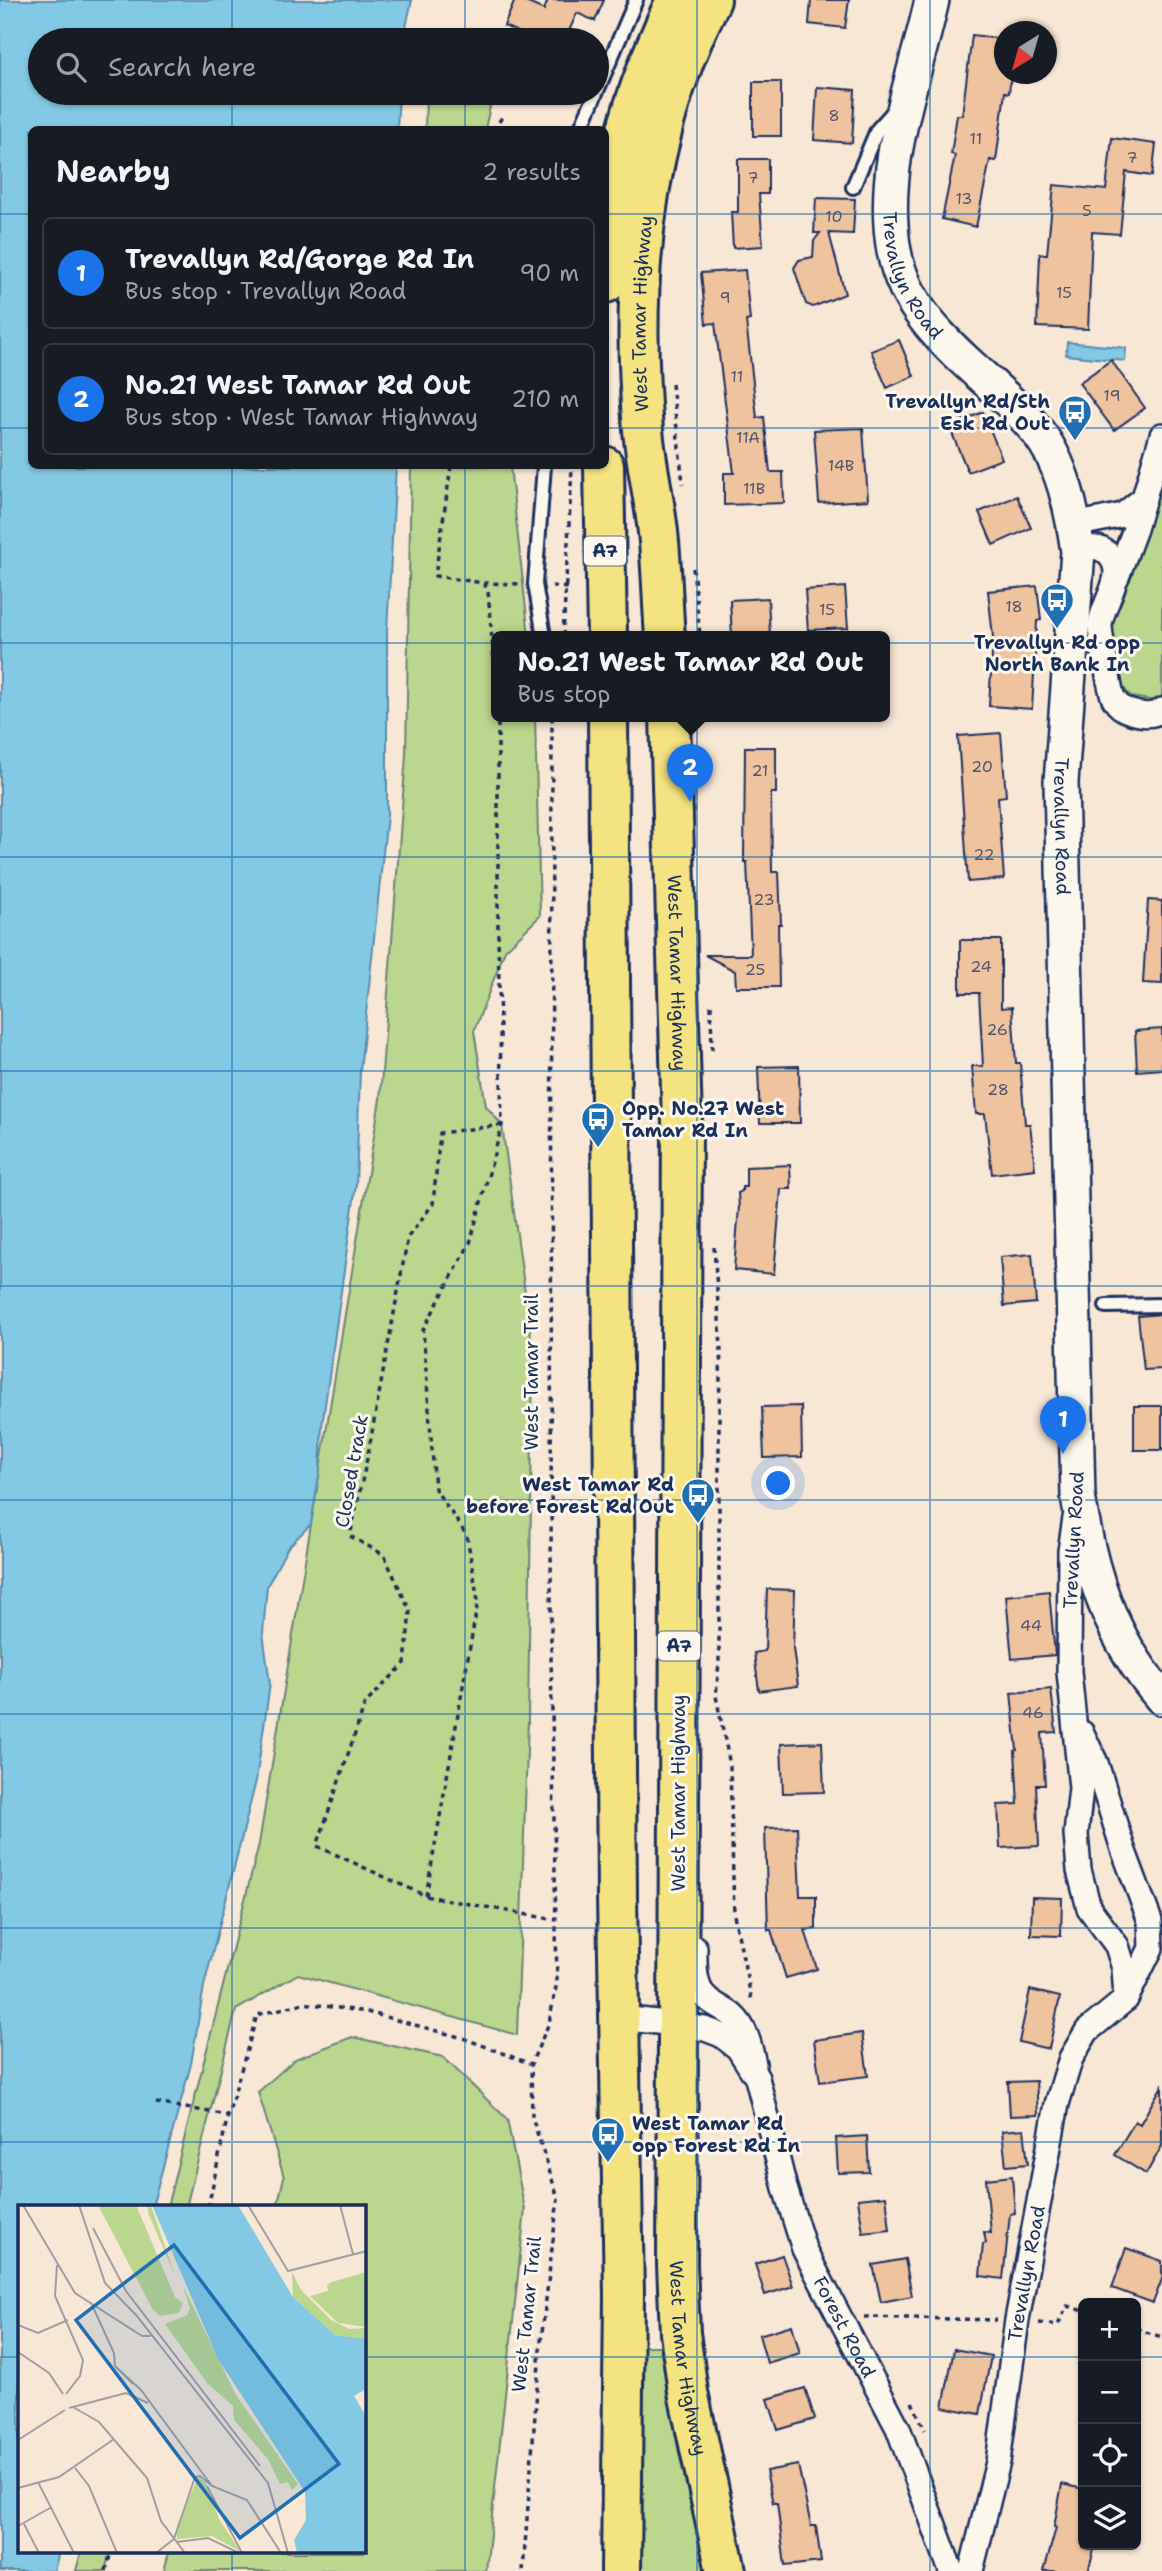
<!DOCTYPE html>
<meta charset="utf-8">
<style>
:root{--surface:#171b24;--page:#20242c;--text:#f1f3f6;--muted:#9ea1a6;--line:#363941;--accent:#1a73e8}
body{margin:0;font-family:"Shantell Sans",sans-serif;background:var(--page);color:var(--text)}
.controls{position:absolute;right:21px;bottom:21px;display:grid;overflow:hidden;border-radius:10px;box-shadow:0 2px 5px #0004}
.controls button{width:63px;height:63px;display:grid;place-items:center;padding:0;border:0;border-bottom:2px solid var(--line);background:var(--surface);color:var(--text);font:35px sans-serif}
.compass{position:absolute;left:994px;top:21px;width:63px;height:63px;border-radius:50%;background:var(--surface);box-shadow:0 2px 5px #0004;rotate:217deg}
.you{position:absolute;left:779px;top:1484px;width:24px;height:24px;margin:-18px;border:5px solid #fff;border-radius:50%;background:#1a73e8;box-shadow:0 0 0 10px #1a73e833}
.badge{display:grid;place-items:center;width:46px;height:46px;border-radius:50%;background:var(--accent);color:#fff;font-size:23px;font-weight:700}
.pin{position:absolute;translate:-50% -58px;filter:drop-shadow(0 2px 4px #0008)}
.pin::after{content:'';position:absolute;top:37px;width:24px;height:21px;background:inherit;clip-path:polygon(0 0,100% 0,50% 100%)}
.popup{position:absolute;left:491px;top:631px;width:399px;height:91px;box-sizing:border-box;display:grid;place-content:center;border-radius:10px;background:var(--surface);filter:drop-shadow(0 2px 5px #0005);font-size:23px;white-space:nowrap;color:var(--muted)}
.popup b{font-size:26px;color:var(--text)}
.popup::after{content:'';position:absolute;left:50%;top:100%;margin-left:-14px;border:14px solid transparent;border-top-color:var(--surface)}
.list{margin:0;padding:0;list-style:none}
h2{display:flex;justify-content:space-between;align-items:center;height:91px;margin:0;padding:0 28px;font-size:30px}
h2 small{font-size:23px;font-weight:400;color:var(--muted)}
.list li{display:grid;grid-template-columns:46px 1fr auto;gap:21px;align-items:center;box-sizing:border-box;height:112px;margin:0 14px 14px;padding:0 14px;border:2px solid var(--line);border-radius:10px}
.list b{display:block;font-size:26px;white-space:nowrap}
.list p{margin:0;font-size:23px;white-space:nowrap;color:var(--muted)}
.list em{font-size:23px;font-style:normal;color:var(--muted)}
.icon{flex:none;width:38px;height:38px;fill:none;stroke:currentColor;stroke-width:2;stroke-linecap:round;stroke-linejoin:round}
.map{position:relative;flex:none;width:1162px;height:2571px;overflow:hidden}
.search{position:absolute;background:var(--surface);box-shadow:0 2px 5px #0004;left:28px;top:28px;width:581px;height:77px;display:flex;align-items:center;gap:18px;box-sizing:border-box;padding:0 24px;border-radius:38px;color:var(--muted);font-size:26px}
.panel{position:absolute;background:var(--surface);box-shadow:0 2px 5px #0004;left:28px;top:126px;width:581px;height:343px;border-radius:10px}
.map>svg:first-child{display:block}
.green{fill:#bbd68d;stroke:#6b8276;stroke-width:2}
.water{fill:#83c9e4;stroke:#598bae;stroke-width:2}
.building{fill:#f0c39f;stroke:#1b2f5e;stroke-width:2}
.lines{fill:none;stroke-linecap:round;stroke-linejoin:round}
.lane-casing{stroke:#1b2f5e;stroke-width:18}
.street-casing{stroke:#1b2f5e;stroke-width:28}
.secondary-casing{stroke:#1b2f5e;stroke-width:38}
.highway-casing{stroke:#1b2f5e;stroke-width:44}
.path{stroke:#1b2f5e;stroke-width:3.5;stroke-dasharray:5 5;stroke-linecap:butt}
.lane{stroke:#fbf7ec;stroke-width:12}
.street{stroke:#fbf7ec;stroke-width:23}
.secondary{stroke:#fbf7ec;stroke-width:33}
.highway{stroke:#f5e381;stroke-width:38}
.grid{fill:none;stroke:#1f6fb2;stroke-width:2;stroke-opacity:0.55}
.labels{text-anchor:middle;stroke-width:6;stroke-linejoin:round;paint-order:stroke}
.number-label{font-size:16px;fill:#50546e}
.shield{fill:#fbf7ec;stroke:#5e6b89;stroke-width:2}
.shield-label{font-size:18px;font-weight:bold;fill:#1b2f5e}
.street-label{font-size:19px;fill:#1b2f5e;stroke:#fbf7ec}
.poi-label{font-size:19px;font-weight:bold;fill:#1b2f5e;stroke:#fbf7ec;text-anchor:end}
.inset-road{fill:none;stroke:#a09da5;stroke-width:2}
.view{fill:#1f6fb2;fill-opacity:0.15;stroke:#1f6fb2;stroke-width:3.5}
.inset-edge{fill:none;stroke:#1b2f5e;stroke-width:3.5}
</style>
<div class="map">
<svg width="1162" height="2571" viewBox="0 0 1162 2571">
<rect width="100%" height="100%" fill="#f8e7d5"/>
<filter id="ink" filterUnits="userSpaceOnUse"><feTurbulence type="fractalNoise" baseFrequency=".0143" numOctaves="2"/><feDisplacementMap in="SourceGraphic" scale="14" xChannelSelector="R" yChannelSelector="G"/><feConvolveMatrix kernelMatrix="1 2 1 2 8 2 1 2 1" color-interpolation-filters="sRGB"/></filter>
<g filter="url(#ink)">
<path class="green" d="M426,93H493L485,129H425Z
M411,466H510L529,636H496V716H535L540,916L505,950L474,1031L486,1106L502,1125L533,1351L528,1720L517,2035L298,1974L236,2010L186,2207H167L259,1844L380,1099L406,755Z
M1162,481V695L1156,701L1131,697L1120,683L1110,622Z
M352,2037L443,2057L507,2119L525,2210L486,2571H164L169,2552H364V2207H277L284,2177L258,2092L295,2059Z
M644,2346H660L678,2448L705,2571H637Z
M81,2552H110L105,2571H76Z"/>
<path class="water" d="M0,0H412L403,40H40V93H399L397,129L32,130V466H396L387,631V815L360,1071L356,1185L322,1426L320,1470L311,1524L288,1547L267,1586L263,1633L270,1684L256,1781L204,1986L191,2064L152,2207H19V2552H59L54,2571H0Z
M1067,342L1126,348L1125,361L1066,355Z"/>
<path class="building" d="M515,0H521L544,10L548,0H604L595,21L577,13L565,40H536L504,26Z
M811,0H849L845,28L809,24Z
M972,35L1004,39V74H1011L1009,93L1005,92L996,161L990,160L976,227L942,219L955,155L951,154L957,115H962Z
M753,82H781V136H753Z
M817,87L855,90L852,143L814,140Z
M1112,138L1156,144L1152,176L1126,172L1120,234L1092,232L1088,329L1037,327L1040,254H1047L1054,185L1106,190Z
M738,159H768V194H759L763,246L733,248L731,212H738Z
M816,198L855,199L853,234L829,233L845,294L813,307L806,304L794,268L799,260L813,257L814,241L820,233H814Z
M745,270L750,320L746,321L757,418L764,417L770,472H783L784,503L724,505V473H734L715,323L706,324L701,273Z
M899,340L914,376L887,388L871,351Z
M1111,360L1145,408L1114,430L1079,383Z
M983,412L1002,459L968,472L949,426Z
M863,428L868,500L819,503L814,430Z
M1017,496L1031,528L993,545L979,512Z
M1037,586L1041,620L1037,621L1032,709L989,706L993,637L988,591Z
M845,587L848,628L808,630L805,590Z
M768,598L770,636H732L730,600Z
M1001,733L1006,796L998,797L1004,879L968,882L958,736Z
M745,747H776V793H771L772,872H779L781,924H778L779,987H736L735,971L705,955H751L747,862H744Z
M1148,900L1162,901V984L1143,983Z
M960,940H1001V1008L1012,1007L1016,1063H1020L1025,1124H1030L1035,1169L992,1174L985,1114H976L972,1066H983L979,993H960Z
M1162,1029V1069L1137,1071L1135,1031Z
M799,1066L800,1123H760L758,1067Z
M790,1165L791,1189H781L774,1274L734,1270L739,1207L738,1193L742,1191V1187H746V1167Z
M1032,1254L1036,1303L1004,1306L1000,1257Z
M1162,1314V1369L1144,1370L1138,1316Z
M801,1406L802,1457L764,1458L762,1407Z
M1134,1406H1162V1450H1134Z
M767,1589L795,1590L793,1648L798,1686L759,1691L754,1653L765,1651Z
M1049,1591L1055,1655L1012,1659L1006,1596Z
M1051,1689L1056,1732L1042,1733L1045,1785H1036L1039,1846L1000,1848L998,1805L1018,1804L1015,1751L1017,1750L1011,1693Z
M822,1742L824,1792L783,1793L781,1744Z
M797,1827L800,1896H816V1929L805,1930L817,1969L786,1978L771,1930H768L765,1828Z
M1032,1897L1062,1898L1061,1936L1031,1935Z
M1030,1990L1060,1997L1049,2049L1019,2042Z
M862,2033L868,2076L820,2082L814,2040Z
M1036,2081L1038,2115L1010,2116L1008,2082Z
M1162,2086V2146L1146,2174L1115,2155L1135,2121L1140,2124Z
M1024,2129L1028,2164L1006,2166L1002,2131Z
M867,2136L869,2172L838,2173L836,2138Z
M1012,2176L1015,2213L1010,2214L1003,2279L980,2276L983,2244L986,2243L984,2232L991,2233L986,2179Z
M886,2196L890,2230L863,2233L858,2199Z
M1126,2248L1162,2261V2279L1153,2303L1112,2288Z
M782,2255L793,2286L765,2295L755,2264Z
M905,2259L912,2296L881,2302L873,2265Z
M792,2325L800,2353L767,2363L759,2335Z
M954,2349L991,2356L980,2414L943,2407Z
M805,2388L815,2419L778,2430L768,2399Z
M798,2465L811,2526H816L821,2562L785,2566L777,2503H773L766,2471Z
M1062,2484L1083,2489V2547L1094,2550L1088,2571H1044L1056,2528L1054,2527Z"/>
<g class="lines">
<g class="lane-casing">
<path id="lane" d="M597,91L636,0
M580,130L596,93
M853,187L877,130L894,111
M544,636L535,584L544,466
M1106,1306L1162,1305"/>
</g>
<g class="street-casing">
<g id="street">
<path d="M1074,525L1123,515L1144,498"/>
<path d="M1078,551C1089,547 1100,545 1108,554C1129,574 1102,602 1100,625C1100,633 1110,693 1114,699C1118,706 1124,710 1131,712C1141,715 1153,717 1162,710"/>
<path d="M1117,577L1135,529L1162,435"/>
<path d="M1082,1733L1096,1763L1123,1849L1150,1921L1151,1948L1126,1999"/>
<path d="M695,1948C695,1962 694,1979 701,1991C708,2003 722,2007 732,2015C746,2027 750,2046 754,2064"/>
<path id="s1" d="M620,2018L676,2024L705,2029L721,2035L738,2048L757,2078L785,2188L804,2249L898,2428L951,2571"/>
<path id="s2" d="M971,2571L998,2462L1017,2320L1057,2104L1071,2058L1087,2031L1126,1999L1124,1968L1117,1946L1089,1908L1079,1870L1076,1834L1081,1788L1069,1672L1070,1551L1075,1518"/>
</g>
</g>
<g class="secondary-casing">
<g id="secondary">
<path id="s3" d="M932,0C914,82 879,165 894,251C909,333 988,371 1037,431C1063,463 1072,511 1078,551L1061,782L1078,1496C1090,1573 1110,1638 1162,1698"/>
</g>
</g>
<g class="highway-casing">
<g id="highway">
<path d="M606,283C607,254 609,225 613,196C622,128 648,62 676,0"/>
<path d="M604,466L607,636"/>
<path id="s4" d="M665,636C662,599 662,561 657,524C653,493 646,462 643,430C630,284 643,132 711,0"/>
<path d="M608,716L617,1896L624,2296L621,2571"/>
<path id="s5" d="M670,716L682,1123L677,2265L680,2333L688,2392L726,2571"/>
</g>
</g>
<path class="path" d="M493,130L503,116
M672,384L683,484
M451,466L435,576L484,583L520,584
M693,568L700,636
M484,583L488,591L496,686
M552,586L567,588
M563,636L572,468
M711,1005L712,1053
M502,1125L440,1133L433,1204L408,1237L368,1454L350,1536L384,1555L410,1611L405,1663L365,1704L317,1846L426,1896L556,1920
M714,1247L721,1347L719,1408V1662L716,1696L730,1765L734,1915L752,2001
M426,1896L478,1601L467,1536L435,1489L423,1330L470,1243L502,1125L498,936V716
M156,2103L228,2115
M208,2207L228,2115L257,2015L304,2003L367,2012L463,2038L531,2064
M864,2317L997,2320
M1039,2323L1058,2325L1067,2306L1083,2311
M1136,2329L1162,2337
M912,2402L925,2430
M106,2571L111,2552
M523,2571L540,2350L558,2198L532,2117L531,2064L549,2023L557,1982L551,1656L552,716"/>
<use href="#lane" class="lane"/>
<use href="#street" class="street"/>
<use href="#secondary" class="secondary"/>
<use href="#highway" class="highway"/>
</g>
</g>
<path class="grid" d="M232,0V40M465,0V40M697,0V2571M930,0V2571M232,93V130M465,93V130M0,214H32M606,214H1162M0,428H32M606,428H1162M232,466V2207M465,466V2571M0,643H1162M0,857H1162M0,1071H1162M0,1286H1162M0,1500H1162M0,1714H1162M0,1928H1162M0,2142H1162M0,2357H19M364,2357H1083M1136,2357H1162M232,2552V2571"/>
<defs>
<g id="bus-pin" transform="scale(1.75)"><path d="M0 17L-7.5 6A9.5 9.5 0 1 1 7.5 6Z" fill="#1f6fb2" stroke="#fbf7ec"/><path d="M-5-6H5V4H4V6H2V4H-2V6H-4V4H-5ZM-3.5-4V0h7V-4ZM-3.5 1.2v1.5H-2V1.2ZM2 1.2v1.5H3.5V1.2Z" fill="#fff"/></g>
</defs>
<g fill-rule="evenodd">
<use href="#bus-pin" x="1075" y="412"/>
<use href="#bus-pin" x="1057" y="600"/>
<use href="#bus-pin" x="598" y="1119"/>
<use href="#bus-pin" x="698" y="1495"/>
<use href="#bus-pin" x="608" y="2134"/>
</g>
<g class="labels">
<g class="number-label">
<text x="834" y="121">8</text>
<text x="976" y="144">11</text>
<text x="1132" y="163">7</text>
<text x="753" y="183">7</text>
<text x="964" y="204">13</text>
<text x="1087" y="216">5</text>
<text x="834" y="222">10</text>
<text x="1064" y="298">15</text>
<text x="725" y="303">9</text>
<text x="737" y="382">11</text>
<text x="1112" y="401">19</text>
<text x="748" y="443">11A</text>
<text x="841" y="471">14B</text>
<text x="754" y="494">11B</text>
<text x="1014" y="612">18</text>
<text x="827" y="615">15</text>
<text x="982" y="772">20</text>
<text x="760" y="776">21</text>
<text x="984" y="860">22</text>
<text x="764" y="905">23</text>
<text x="981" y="972">24</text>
<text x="755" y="975">25</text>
<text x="997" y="1035">26</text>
<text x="998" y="1095">28</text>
<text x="1031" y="1631">44</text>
<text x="1033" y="1718">46</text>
</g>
<g class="shield">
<rect x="584" y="536.5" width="42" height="29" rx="5"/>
<rect x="658" y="1631.5" width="42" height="29" rx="5"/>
</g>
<g class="shield-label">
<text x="605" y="557">A7</text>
<text x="679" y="1652">A7</text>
</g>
<g class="street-label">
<text dy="7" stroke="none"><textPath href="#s3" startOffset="285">Trevallyn Road</textPath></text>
<text dy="7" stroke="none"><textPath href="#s4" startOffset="324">West Tamar Highway</textPath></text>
<text dy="7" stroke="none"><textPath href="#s3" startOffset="894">Trevallyn Road</textPath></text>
<text dy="7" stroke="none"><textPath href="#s5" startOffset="257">West Tamar Highway</textPath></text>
<text transform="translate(531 1372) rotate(-90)" y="7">West Tamar Trail</text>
<text transform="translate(351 1471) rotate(-80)" y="7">Closed track</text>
<text transform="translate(1073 1540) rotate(-87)" y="7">Trevallyn Road</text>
<text transform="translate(678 1793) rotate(-90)" y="7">West Tamar Highway</text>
<text dy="7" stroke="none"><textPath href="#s2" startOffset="303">Trevallyn Road</textPath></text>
<text transform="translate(526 2314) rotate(-84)" y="7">West Tamar Trail</text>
<text dy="7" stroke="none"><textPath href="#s1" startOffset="425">Forest Road</textPath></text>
<text dy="7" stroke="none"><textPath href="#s5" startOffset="1643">West Tamar Highway</textPath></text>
</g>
<g class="poi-label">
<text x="1050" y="408">Trevallyn Rd/Sth<tspan x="1050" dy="22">Esk Rd Out</tspan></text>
<text x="1057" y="649" text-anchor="middle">Trevallyn Rd opp<tspan x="1057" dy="22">North Bank In</tspan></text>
<text x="622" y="1115" text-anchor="start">Opp. No.27 West<tspan x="622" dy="22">Tamar Rd In</tspan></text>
<text x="674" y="1491">West Tamar Rd<tspan x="674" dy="22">before Forest Rd Out</tspan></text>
<text x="632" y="2130" text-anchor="start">West Tamar Rd<tspan x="632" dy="22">opp Forest Rd In</tspan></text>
</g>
</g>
<g transform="translate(18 2205)">
<rect width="348" height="348" fill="#f8e7d5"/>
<path d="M80,0H118L157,92L165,98L161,108L142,111L135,105ZM129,0L133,1L158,73L131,10ZM274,67L283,85L313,115L331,124L348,123V134L317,130L275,92ZM348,67V122L320,118L292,91L310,86L309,80L314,77ZM164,79L218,190L280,279L274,285L270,277L262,279L250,254L216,215L215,201L189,178L147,119L169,110L172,103ZM180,272L187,277L201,314L222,346L194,331L159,334V320Z" fill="#bbd68d"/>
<path d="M134,0H220L275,92L317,130L348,134V184L336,191L348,211V348H279L276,335L288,315L287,287L200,154Z" fill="#83c9e4"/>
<path class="inset-road" d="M5,0L57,88L124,131H133M61,0L87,78L118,110L250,278L270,348M230,0L270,66L349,46M322,0L335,49M75,23L108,86L242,261M39,60L37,91L65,155L62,171L48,189M74,100L96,148L97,161L123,185L194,281L229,295L263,348M0,120L20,128L50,115M0,147L31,168L45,189M98,162L115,179M55,202L81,217L129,273L143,316L167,348M51,203L108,188L130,198M0,235L47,205M57,263L71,281L99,348M20,277L56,348M189,281L224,348M0,283L41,272L96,234M6,319L21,348M0,321L32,303M159,337L190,333L221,348M138,348L156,334L177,272L182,271L194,281"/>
<path class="view" d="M156,40L321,259L222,333L58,115Z"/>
<rect width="348" height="348" class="inset-edge"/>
</g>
</svg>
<div class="controls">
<button>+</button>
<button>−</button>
<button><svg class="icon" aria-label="locate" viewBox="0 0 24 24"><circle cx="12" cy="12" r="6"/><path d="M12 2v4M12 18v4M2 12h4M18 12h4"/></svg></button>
<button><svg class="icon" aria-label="layers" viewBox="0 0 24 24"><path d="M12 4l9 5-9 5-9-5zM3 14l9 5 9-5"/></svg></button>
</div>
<svg class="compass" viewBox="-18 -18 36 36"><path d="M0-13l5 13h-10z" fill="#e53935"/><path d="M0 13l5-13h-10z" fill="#9ea1a6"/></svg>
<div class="you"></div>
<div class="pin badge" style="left:1063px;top:1454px">1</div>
<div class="pin badge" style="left:690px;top:802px">2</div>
<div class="popup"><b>No.21 West Tamar Rd Out</b>Bus stop</div>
<div class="search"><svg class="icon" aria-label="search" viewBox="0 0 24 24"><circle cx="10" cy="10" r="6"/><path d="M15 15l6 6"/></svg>Search here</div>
<section class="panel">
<h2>Nearby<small>2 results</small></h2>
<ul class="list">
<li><span class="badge">1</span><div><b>Trevallyn Rd/Gorge Rd In</b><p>Bus stop · Trevallyn Road</p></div><em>90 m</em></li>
<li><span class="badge">2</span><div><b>No.21 West Tamar Rd Out</b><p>Bus stop · West Tamar Highway</p></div><em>210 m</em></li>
</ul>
</section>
</div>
